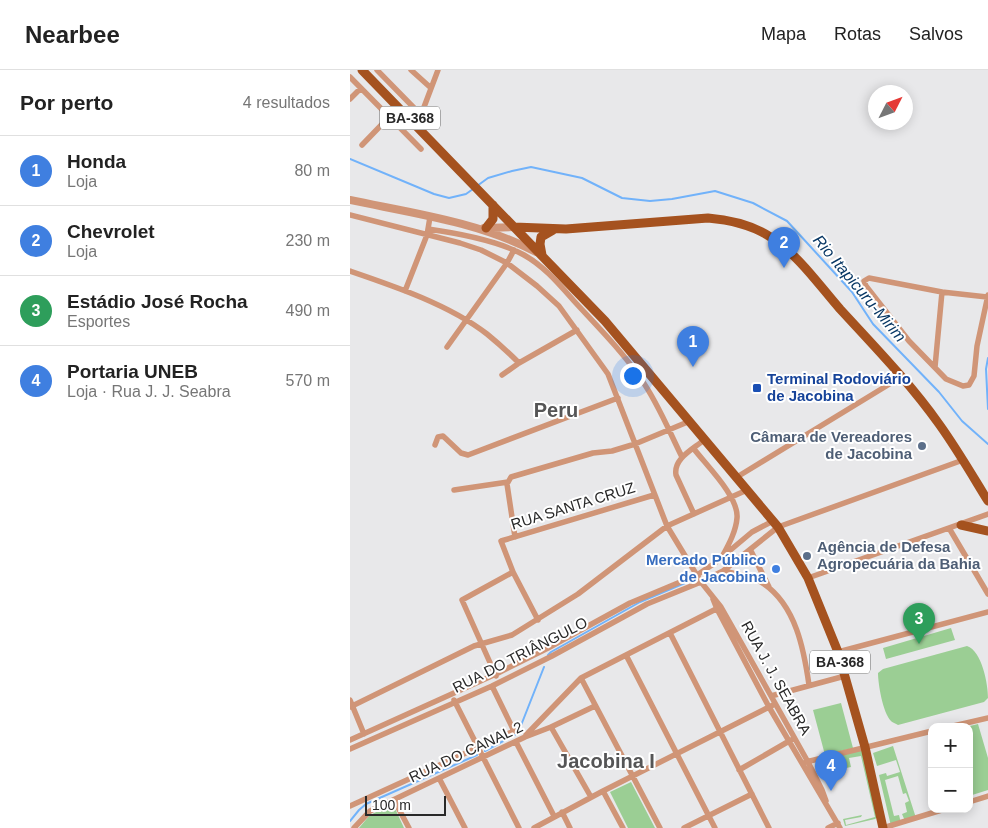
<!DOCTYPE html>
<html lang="pt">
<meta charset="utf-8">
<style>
:root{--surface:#fff;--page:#f6f6f6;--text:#222;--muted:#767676;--line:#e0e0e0;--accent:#5f8405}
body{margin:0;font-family:Arial,sans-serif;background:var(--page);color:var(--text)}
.controls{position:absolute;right:15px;bottom:15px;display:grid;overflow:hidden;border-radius:10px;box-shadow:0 2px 12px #0003}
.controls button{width:45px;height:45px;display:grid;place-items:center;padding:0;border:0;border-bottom:1px solid var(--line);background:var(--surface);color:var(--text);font:25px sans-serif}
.compass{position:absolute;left:518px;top:15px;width:45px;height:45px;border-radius:50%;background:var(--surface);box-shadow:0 2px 12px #0003;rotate:48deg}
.scale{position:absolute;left:15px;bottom:12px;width:81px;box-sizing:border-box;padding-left:5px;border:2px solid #292929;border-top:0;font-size:14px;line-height:18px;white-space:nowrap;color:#292929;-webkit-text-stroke:4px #fff;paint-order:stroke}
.you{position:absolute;left:282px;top:305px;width:18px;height:18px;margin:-12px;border:4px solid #fff;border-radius:50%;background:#1a73e8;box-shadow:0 0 0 8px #1a73e833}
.badge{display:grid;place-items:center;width:32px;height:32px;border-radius:50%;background:var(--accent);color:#fff;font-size:16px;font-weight:700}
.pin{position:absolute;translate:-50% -41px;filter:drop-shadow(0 1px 2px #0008)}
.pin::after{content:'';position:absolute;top:26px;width:18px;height:15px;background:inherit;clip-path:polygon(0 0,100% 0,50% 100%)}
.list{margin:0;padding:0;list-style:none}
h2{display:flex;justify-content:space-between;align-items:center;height:65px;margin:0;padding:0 20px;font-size:21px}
h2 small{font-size:16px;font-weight:400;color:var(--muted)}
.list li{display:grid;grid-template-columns:32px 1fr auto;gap:15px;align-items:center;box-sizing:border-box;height:70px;padding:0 20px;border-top:1px solid var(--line)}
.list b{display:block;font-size:19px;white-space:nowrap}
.list p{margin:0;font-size:16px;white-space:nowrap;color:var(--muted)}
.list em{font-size:16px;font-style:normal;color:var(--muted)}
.map{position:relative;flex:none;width:638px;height:758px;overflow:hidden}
header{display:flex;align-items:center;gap:30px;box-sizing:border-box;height:70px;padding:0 25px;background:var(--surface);border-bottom:1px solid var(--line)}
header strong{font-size:24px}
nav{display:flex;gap:28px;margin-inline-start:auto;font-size:18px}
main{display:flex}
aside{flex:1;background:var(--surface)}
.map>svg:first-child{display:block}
.green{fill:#9bce94}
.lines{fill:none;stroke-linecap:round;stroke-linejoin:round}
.stream{stroke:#71b2fa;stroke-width:2}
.minor{stroke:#d09577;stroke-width:5.5}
.tertiary{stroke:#d09577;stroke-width:8}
.primary{stroke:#a5521f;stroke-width:9}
.transit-dot{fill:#1a4fb4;stroke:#fff;stroke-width:2}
.service-dot{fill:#5c6f8a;stroke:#fff;stroke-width:2}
.shop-dot{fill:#3f7fe0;stroke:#fff;stroke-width:2}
.labels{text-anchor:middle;stroke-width:4;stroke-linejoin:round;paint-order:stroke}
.shield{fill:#fff;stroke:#696969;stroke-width:1}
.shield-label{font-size:14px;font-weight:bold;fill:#292929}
.transit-label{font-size:15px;font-weight:bold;fill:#164399;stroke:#fff;text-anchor:start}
.service-label{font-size:15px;font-weight:bold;fill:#4e5e75;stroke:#fff;text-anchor:end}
.street-label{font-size:15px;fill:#292929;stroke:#fff}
.shop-label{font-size:15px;font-weight:bold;fill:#366cbe;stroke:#fff;text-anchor:end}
.water-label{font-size:16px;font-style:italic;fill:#083764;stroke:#fff}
.district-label{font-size:20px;font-weight:bold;fill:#555556;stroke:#fff}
</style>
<header>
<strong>Nearbee</strong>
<nav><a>Mapa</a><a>Rotas</a><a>Salvos</a></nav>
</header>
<main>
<aside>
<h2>Por perto<small>4 resultados</small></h2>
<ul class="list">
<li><span class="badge" style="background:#3f7fe0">1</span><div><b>Honda</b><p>Loja</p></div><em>80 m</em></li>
<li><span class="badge" style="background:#3f7fe0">2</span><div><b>Chevrolet</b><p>Loja</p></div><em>230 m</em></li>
<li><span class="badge" style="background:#2e9e5b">3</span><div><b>Estádio José Rocha</b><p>Esportes</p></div><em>490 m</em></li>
<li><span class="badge" style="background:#3f7fe0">4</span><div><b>Portaria UNEB</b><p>Loja · Rua J. J. Seabra</p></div><em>570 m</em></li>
</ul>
</aside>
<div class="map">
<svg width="638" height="758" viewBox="0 0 638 758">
<rect width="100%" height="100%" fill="#e8e8ea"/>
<path class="green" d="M601,558L605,570L536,589L533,578Z
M617,576C632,581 638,614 638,628L634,632L548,655C546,654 542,652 541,651C533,643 528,614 528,603L533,599Z
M491,633L503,678L475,685L463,640Z
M628,654L638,688V720L619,726V657H616Z
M543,676L566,748L555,751L552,744L557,742L555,733L559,731L556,723L553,724L548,706L535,710L544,746L549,745L551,753L541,756L529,705L536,703L537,706L550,702L546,690L527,696L523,683Z
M512,678L528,747L525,749L495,756L493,749L512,745L511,747L495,750L496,755L525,747L511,686L499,688L501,697L491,699L492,703L483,705L479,686Z
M281,712L305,758H278L260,722Z
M43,734L54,758H9L20,745Z"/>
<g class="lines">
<path class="stream" d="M0,89L84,124L99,128L116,124L123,119
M127,116L138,108L162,101L181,97L232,108L272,128L300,131L322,129L365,121L403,133L437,151L502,222L523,254L589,322L612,351L638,374
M638,288L636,299L638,339
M198,585L201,582L290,532L335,513
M135,681L168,663L194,597
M0,751L9,740L16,734L127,685"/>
<path class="minor" d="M27,0L71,45L68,56
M61,0L81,18
M0,7L71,79
M0,29L10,19
M71,45L88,0
M12,75L39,47
M0,145L110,173L131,180L157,193L187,216L209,236L258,304L317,456L351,512L371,537L388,567L458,692L472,720L476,731
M78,159C106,163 149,171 174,185C194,196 209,214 224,231C247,256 272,281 291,309C308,333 319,361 332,387
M0,201C44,216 100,235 137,264C148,273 159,283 169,293
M55,221L77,165L80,147
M592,222L519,208L514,211L516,216L559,271L596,309L613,316L619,315L624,306L627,276L638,225
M97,277L157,193L164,180
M585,297L592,222L637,227
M152,305L169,293L227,260
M85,375L88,367L93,366L111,383L118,385L268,328
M344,379C357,396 389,427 387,448C386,461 379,474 373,485
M387,407L551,307
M104,420L158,412
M344,444L326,405C323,388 344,379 355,369
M599,458L638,524
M165,467L157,414L161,407L243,383L262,381L285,374L340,351
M401,481L419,517
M373,501C387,504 403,506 414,514C446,536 454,580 459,615
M458,508L638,444
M363,529L367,539L419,637L490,758
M188,550L163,502L151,471L304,425
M320,563L419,758
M488,582L638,542
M276,585L365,758
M146,606L112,530L163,502
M231,608L310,758
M421,626L495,606
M0,630L14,664
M104,630L169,758
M0,637L124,576L162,565L228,524L317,456L397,420
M201,657L241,727
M599,657L638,648
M176,665L231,608L368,538
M0,670L146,604L198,578L280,533L347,505L365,493L402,462L423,451
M166,672L204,746
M0,679L142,616L202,586L297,534L351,512L373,501L428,457L613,390
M456,692L582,661
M389,700L441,670
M89,708L115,758
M253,721L273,758
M44,730L59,758
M619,732L638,726
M0,736L164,661L142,616
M212,742L220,758
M4,758L20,741L175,667L201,657L245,636
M184,758L253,721L425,634
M334,758L402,724
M478,758L488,753
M533,758L595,739"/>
<path class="tertiary" d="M0,130C62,143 129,152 186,182
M134,158L164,157"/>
<path class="primary" d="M12,0L255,251L428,457L458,508L488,582L515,677L533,758
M164,157L216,159L358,148C381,150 403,155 422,168C449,186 469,215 490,239C524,276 560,313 589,354C607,379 622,405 638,431
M136,158L143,149V135
M192,185L190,174L191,167L203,160
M611,455L638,461"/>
</g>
<rect class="transit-dot" x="402" y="313" width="10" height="10" rx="2.5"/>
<g class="service-dot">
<circle cx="572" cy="376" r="5"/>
<circle cx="457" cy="486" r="5"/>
</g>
<circle class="shop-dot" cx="426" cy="499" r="5"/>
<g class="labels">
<g class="shield">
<rect x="30" y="36.5" width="60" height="23" rx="4"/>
<rect x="460" y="580.5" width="60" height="23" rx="4"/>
</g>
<g class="shield-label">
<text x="60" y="53">BA-368</text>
<text x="490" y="597">BA-368</text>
</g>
<g class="transit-label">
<text x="417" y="314">Terminal Rodoviário<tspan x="417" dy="17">de Jacobina</tspan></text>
</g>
<g class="service-label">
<text x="562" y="372">Câmara de Vereadores<tspan x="562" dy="17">de Jacobina</tspan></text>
<text x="467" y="482" text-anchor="start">Agência de Defesa<tspan x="467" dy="17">Agropecuária da Bahia</tspan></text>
</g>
<g class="street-label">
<text transform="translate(223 436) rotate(-17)" y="5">RUA SANTA CRUZ</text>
<text transform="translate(170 585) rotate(-27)" y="5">RUA DO TRIÂNGULO</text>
<text transform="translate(426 608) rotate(61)" y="5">RUA J. J. SEABRA</text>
<text transform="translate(116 682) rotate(-25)" y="5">RUA DO CANAL 2</text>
</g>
<g class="shop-label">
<text x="416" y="495">Mercado Público<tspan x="416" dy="17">de Jacobina</tspan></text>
</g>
<g class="water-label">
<text transform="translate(510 218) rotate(50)" y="6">Rio Itapicuru-Mirim</text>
</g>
<g class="district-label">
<text x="206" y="347">Peru</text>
<text x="256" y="698">Jacobina I</text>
</g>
</g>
</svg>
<div class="controls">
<button>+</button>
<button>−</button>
</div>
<svg class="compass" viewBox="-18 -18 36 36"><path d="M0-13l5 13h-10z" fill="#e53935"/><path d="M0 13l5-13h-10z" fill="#767676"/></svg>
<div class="scale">100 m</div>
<div class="you"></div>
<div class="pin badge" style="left:343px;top:297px;background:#3f7fe0">1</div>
<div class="pin badge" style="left:434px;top:198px;background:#3f7fe0">2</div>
<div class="pin badge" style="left:569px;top:574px;background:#2e9e5b">3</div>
<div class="pin badge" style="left:481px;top:721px;background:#3f7fe0">4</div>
</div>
</main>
